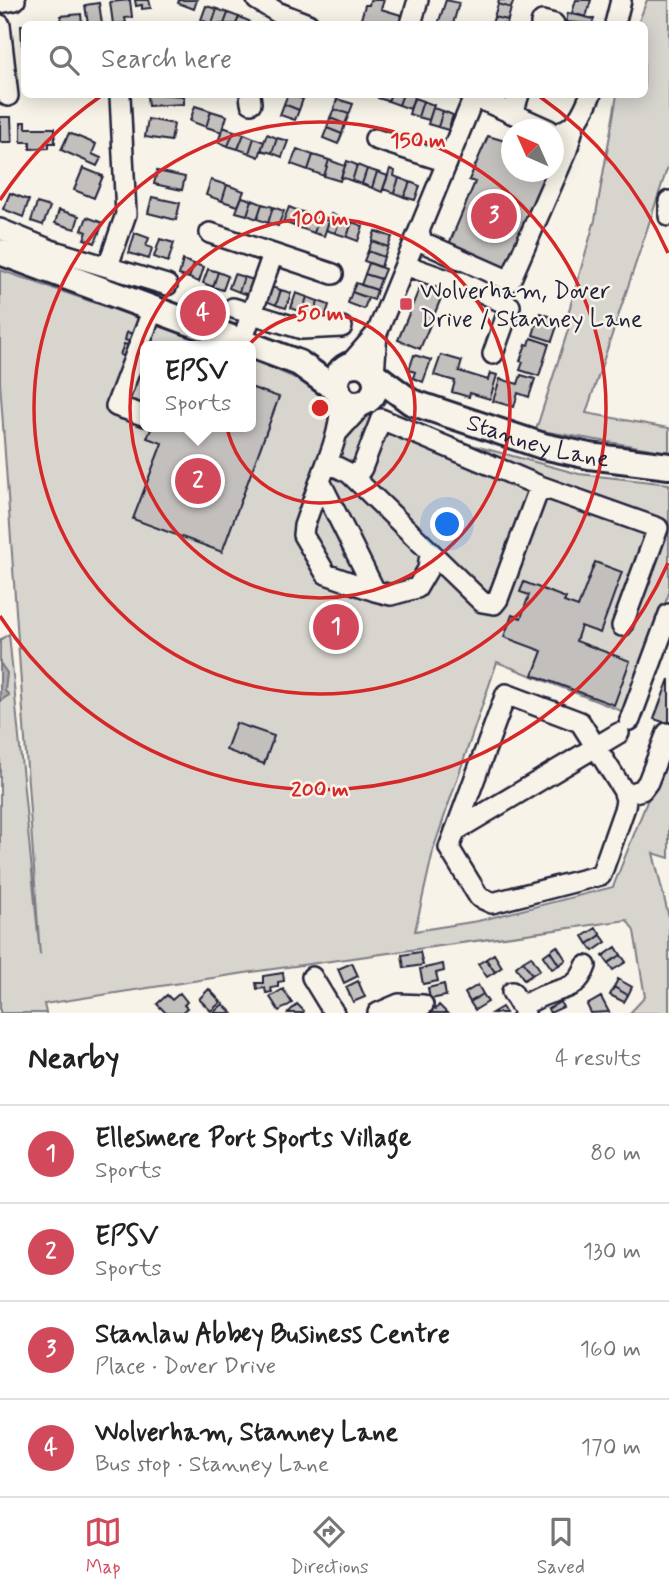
<!DOCTYPE html>
<meta charset="utf-8">
<style>
:root{--surface:#fff;--page:#f6f6f6;--text:#222;--muted:#767676;--line:#e0e0e0;--accent:#d1495b}
body{margin:0;font-family:Mynerve,sans-serif;background:var(--page);color:var(--text)}
.compass{position:absolute;left:501px;top:119px;width:63px;height:63px;border-radius:50%;background:var(--surface);box-shadow:0 4px 18px #0003;rotate:315deg}
.you{position:absolute;left:448px;top:525px;width:24px;height:24px;margin:-18px;border:5px solid #fff;border-radius:50%;background:#1a73e8;box-shadow:0 0 0 10px #1a73e833}
.badge{display:grid;place-items:center;width:46px;height:46px;border-radius:50%;background:var(--accent);color:#fff;font-size:23px;font-weight:700}
.pin{position:absolute;translate:-50% -50%;border:4px solid #fff;box-shadow:0 2px 7px #0006}
.popup{position:absolute;left:140px;top:341px;width:116px;height:91px;box-sizing:border-box;display:grid;place-content:center;border-radius:10px;background:var(--surface);filter:drop-shadow(0 2px 5px #0005);font-size:23px;white-space:nowrap;color:var(--muted)}
.popup b{font-size:26px;color:var(--text)}
.popup::after{content:'';position:absolute;left:50%;top:100%;margin-left:-14px;border:14px solid transparent;border-top-color:var(--surface)}
.list{margin:0;padding:0;list-style:none}
h2{display:flex;justify-content:space-between;align-items:center;height:91px;margin:0;padding:0 28px;font-size:30px}
h2 small{font-size:23px;font-weight:400;color:var(--muted)}
.list li{display:grid;grid-template-columns:46px 1fr auto;gap:21px;align-items:center;box-sizing:border-box;height:98px;padding:0 28px;border-top:2px solid var(--line)}
.list b{display:block;font-size:26px;white-space:nowrap}
.list p{margin:0;font-size:23px;white-space:nowrap;color:var(--muted)}
.list em{font-size:23px;font-style:normal;color:var(--muted)}
.icon{flex:none;width:38px;height:38px;fill:none;stroke:currentColor;stroke-width:2;stroke-linecap:round;stroke-linejoin:round}
.map{position:relative;flex:none;width:669px;height:1013px;overflow:hidden}
.search{position:absolute;background:var(--surface);box-shadow:0 4px 18px #0003;left:21px;right:21px;top:21px;height:77px;display:flex;align-items:center;gap:18px;box-sizing:border-box;padding:0 24px;border-radius:10px;color:var(--muted);font-size:26px}
.sheet{height:483px;background:var(--surface)}
nav{display:flex;justify-content:space-around;align-items:center;box-sizing:border-box;height:98px;border-top:2px solid var(--line);background:var(--surface);font-size:19px;color:var(--muted)}
nav a{display:grid;justify-items:center;gap:4px}
nav .on{color:var(--accent)}
.map>svg:first-child{display:block}
.green{fill:#d8d5cf;stroke:#7d7c85;stroke-width:2}
.water{fill:#aeabad;stroke:#76747f;stroke-width:2}
.building{fill:#c2bfbd;stroke:#22223b;stroke-width:2}
.lines{fill:none;stroke-linecap:round;stroke-linejoin:round}
.minor-casing{stroke:#22223b;stroke-width:24}
.major-casing{stroke:#22223b;stroke-width:30}
.minor{stroke:#f7f3e8;stroke-width:19}
.major{stroke:#f7f3e8;stroke-width:24}
.ring{fill:none;stroke:#d62828;stroke-width:3.5}
.poi-dot{fill:#d1495b;stroke:#f7f3e8;stroke-width:2.5}
.labels{text-anchor:middle;stroke-width:5;stroke-linejoin:round;paint-order:stroke}
.poi-label{font-size:24px;fill:#22223b;stroke:#f7f3e8;text-anchor:start}
.street-label{font-size:24px;fill:#22223b;stroke:#f7f3e8}
.centre{fill:#d62828;stroke:#f7f3e8;stroke-width:3.5}
.ring-label{font-size:21px;text-anchor:middle;font-weight:bold;fill:#d62828;stroke:#f7f3e8;stroke-width:5;stroke-linejoin:round;paint-order:stroke}
</style>
<div class="map">
<svg width="669" height="1013" viewBox="0 0 669 1013">
<rect width="100%" height="100%" fill="#f7f3e8"/>
<filter id="ink" filterUnits="userSpaceOnUse"><feTurbulence type="fractalNoise" baseFrequency=".0143" numOctaves="2"/><feDisplacementMap in="SourceGraphic" scale="14" xChannelSelector="R" yChannelSelector="G"/><feConvolveMatrix kernelMatrix="1 2 1 2 8 2 1 2 1" color-interpolation-filters="sRGB"/></filter>
<g filter="url(#ink)">
<path class="green" d="M647,0H669V163L586,413L669,428V452L536,430L568,330V314L595,220L617,95L644,94V24H638Z
M0,270L220,346H146V427H250L251,359L355,404L468,444L579,474L669,484V593L624,712L497,662L434,847L415,931L478,921L613,887L654,784L669,751V858L653,853L669,918V1013H630L645,997L634,931L627,920L245,973L44,1004L46,1013H0V640L9,634L40,955L0,382Z"/>
<path class="water" d="M0,663L7,673L5,691L9,695L0,701Z"/>
<path class="building" d="M130,0L132,17L125,18L126,23L113,24L110,2Z
M135,0H149L151,8L142,9V5L136,6Z
M179,0H197L194,9L178,3Z
M370,0H384L381,9L401,15L399,24H382L361,19L365,5H369Z
M446,0L459,3L453,24H438Z
M499,0H514L511,8L498,4Z
M576,0H591L586,17L572,13Z
M99,3L102,24H88L85,5Z
M498,4L511,8L508,20L494,17Z
M206,6L217,9L212,24L201,20Z
M217,9L228,13L224,24H212Z
M228,13L239,17L236,24H224Z
M568,13L594,19L592,24L566,22Z
M81,14L82,24H62L61,16Z
M239,17L249,21L248,24H236Z
M494,17L508,20L507,24H492Z
M21,25H24V45H22Z
M156,94L184,96V104L148,106L147,96Z
M288,94L303,99L299,110L284,104Z
M391,94L388,101L378,98L379,94Z
M391,94H403L399,105L388,101Z
M403,94H415L410,109L399,105Z
M414,98L423,101L418,117L409,114Z
M337,99L353,104L349,114L334,109Z
M423,101L434,105L429,120L418,117Z
M284,104L299,110L295,120L280,115Z
M195,106L211,111L206,127L190,121Z
M433,108L443,111L438,127L428,124Z
M334,109L349,114L345,124L330,118Z
M211,111L227,116L222,132L206,127Z
M443,111L453,115L448,130L438,127Z
M0,117H11L12,142H0Z
M330,118L345,124L342,134L327,128Z
M148,119L174,124L171,141L145,137Z
M21,122H26V128H55V143H49V148L30,149V142H21Z
M223,127L234,131L228,146L218,142Z
M327,128L342,134L338,144L323,138Z
M234,131L244,134L238,149L228,146Z
M69,133L96,144L92,154L101,158L97,166L61,150Z
M244,134L254,138L249,153L238,149Z
M267,134L277,138L272,153L261,150Z
M488,136L512,143V172H546L504,272L447,249L475,182L469,180Z
M254,138L264,142L259,157L249,153Z
M277,138L288,141L282,157L272,153Z
M297,149L313,155L308,170L291,164Z
M313,155L329,160L324,176L308,170Z
M329,160L345,166L340,181L324,176Z
M347,161L357,165L352,181L341,177Z
M357,165L367,169L362,184L352,181Z
M83,168L103,176L94,198L74,190Z
M367,169L377,172L372,188L362,184Z
M390,169L395,171L394,176L399,178L394,193L383,189Z
M157,171L185,177L182,190L154,184Z
M377,172L388,176L382,192L372,188Z
M399,178L410,182L404,197L394,193Z
M211,180L227,185L222,201L206,195Z
M410,182L420,186L415,200L404,197Z
M227,185L244,191L238,206L222,201Z
M10,193L29,200L23,217L3,209Z
M152,197L180,203L176,220L148,213Z
M242,197L252,200L247,215L236,212Z
M252,200L262,204L257,219L247,215Z
M37,203L50,207L43,225L31,221Z
M262,204L273,207L268,223L257,219Z
M273,207L284,211L278,226L268,223Z
M289,207L299,211L294,226L283,222Z
M59,210L79,216L75,229L55,223Z
M299,211L309,214L303,229L294,226Z
M309,214L319,218L314,233L303,229Z
M331,214L341,218L335,233L326,230Z
M87,217L103,223L95,243L84,239L87,232L82,230Z
M319,218L329,221L324,236L314,233Z
M341,218L352,222L347,237L335,233Z
M352,222L363,226L358,241L347,237Z
M375,231L392,237L388,247L372,241Z
M135,233L149,238L146,246L152,248L149,259L129,253Z
M160,239L174,243L168,262L154,257Z
M372,241L388,247L384,257L368,251Z
M368,251L384,257L381,267L364,261Z
M183,260L194,264L189,278L179,275Z
M369,263L385,269L381,279L365,274Z
M194,264L204,267L199,282L189,278Z
M208,269L218,272L213,287L203,283Z
M218,272L228,276L223,290L213,287Z
M234,274L244,277L239,292L229,288Z
M365,274L381,279L377,290L361,285Z
M244,277L254,280L250,295L239,292Z
M422,282L444,291L420,349L398,340Z
M356,283L377,290L374,300L352,292Z
M271,287L281,290L276,305L266,301Z
M281,290L291,293L286,308L276,305Z
M352,292L368,298L364,309L348,303Z
M296,293L307,297L302,312L291,308Z
M307,297L318,301L313,316L302,312Z
M318,301L329,305L324,320L313,316Z
M540,313L559,320L552,341L533,335Z
M127,332L134,334L132,342L125,340Z
M531,338L549,344L539,376L520,370L523,362L520,361L526,344L529,345Z
M124,344L131,346L126,357L120,355Z
M414,355L431,360L423,382L413,378L415,372L409,370Z
M441,355L462,361L459,371L488,380L490,373L497,375L490,399L470,393L469,397L452,392L455,381L434,375Z
M521,375L535,379L529,397L518,393L514,407L493,401L500,379L518,384Z
M250,387L279,397L222,552L133,519L162,443L147,438L152,427H250Z
M595,562L622,572L600,633L581,626L576,641L630,661L614,705L533,675L542,651L504,637L512,615L521,618L529,595L520,592L524,582L566,598L564,602L578,607Z
M669,679V724L654,719Z
M236,723L274,736L264,764L226,750Z
M596,928L601,935L588,944L583,936Z
M601,935L606,942L593,951L588,944Z
M557,946L566,960L559,965L550,951Z
M616,947L621,955L608,963L603,956Z
M550,951L559,965L552,969L543,956Z
M420,952L423,965L404,968L402,955Z
M494,954L502,967L495,972L486,959Z
M621,955L626,962L613,970L608,963Z
M531,956L540,970L532,975L523,961Z
M486,959L495,972L487,977L478,964Z
M523,961L532,975L524,980L516,967Z
M352,963L358,976L344,983L338,969Z
M443,964L444,971L436,973L438,981L423,984L420,969Z
M283,973L284,981L278,982V987L271,988L272,992L266,993L265,988L257,989L256,983H263V976Z
M618,979L632,987L628,995L614,987Z
M358,981L365,997L353,1002L346,987Z
M444,984L446,996L430,999L428,988Z
M478,985L483,994L470,1002L465,993Z
M614,987L628,995L624,1002L610,995Z
M209,989L221,1002L211,1011L199,999Z
M283,989L292,1003L279,1011L270,997Z
M180,993L187,1002L184,1005L187,1008L181,1013H166L157,1004L167,995L172,1000Z
M483,994L488,1002L475,1010L470,1002Z
M601,997L609,1012L591,1013L587,1005Z
M560,1002L563,1007L550,1013L548,1009Z
M223,1004L232,1013H213Z
M297,1004L304,1011L303,1013H288Z
M432,1005L436,1009L439,1005L447,1013H430L427,1010Z
M502,1007L506,1013H492Z"/>
<g class="lines">
<g class="minor-casing">
<path id="minor" d="M257,0L277,12L308,24
M0,3L15,0
M411,24L418,0
M541,24L542,21L554,24
M615,24L621,0
M0,25L8,96
M250,94L251,103
M469,94L549,130
M513,114L519,94
M563,131C579,124 584,110 591,94
M375,139L447,162
M669,201V216
M0,229L51,250L167,285
M419,231L422,242L510,281L567,150L574,125
M210,233L273,254
M405,265L450,281L461,282L510,306L493,354
M108,266L126,214L120,96
M233,308L302,329L342,327
M242,341L273,254L333,274
M349,365L376,334
M374,374L377,333L474,97
M339,393C344,425 331,451 320,481L375,591L391,595L417,588L428,569L430,553
M146,416L116,406L153,309
M338,432L365,402
M327,462L349,473L482,602L494,604L498,599L540,486
M355,478L362,468L381,419L540,486L658,528L622,626
M320,481L304,526L303,535L326,574L375,591
M630,720L669,614
M623,790L626,799L625,807L601,875L492,903L479,897L449,848L506,694L580,722L623,790L627,794L642,790L648,782L667,733
M455,831L619,733
M312,977L334,1013
M512,992L525,1013
M521,1006C528,1003 535,999 542,996C563,987 577,991 586,966
M378,1013L399,1004L423,1005"/>
</g>
<g class="major-casing">
<g id="major">
<path d="M0,252L299,363L338,391"/>
<circle cx="356" cy="384" r="20"/>
<path id="s1" d="M375,375L411,402L543,446L589,456L669,466"/>
</g>
</g>
<use href="#minor" class="minor"/>
<use href="#major" class="major"/>
</g>
</g>
<g class="ring">
<circle cx="320" cy="408" r="95"/>
<circle cx="320" cy="408" r="190"/>
<circle cx="320" cy="408" r="286"/>
<path d="M668 563A381 381 0 0 1 0 616M0 200A381 381 0 0 1 101 96M539 96A381 381 0 0 1 668 253"/>
</g>
<rect class="poi-dot" x="399" y="297" width="14" height="14" rx="3.5"/>
<g class="labels">
<g class="poi-label">
<text x="420" y="298">Wolverham, Dover<tspan x="420" dy="28">Drive / Stanney Lane</tspan></text>
</g>
<g class="street-label">
<text dy="8" stroke="none"><textPath href="#s1" startOffset="178">Stanney Lane</textPath></text>
</g>
</g>
<circle cx="320" cy="408" r="10" class="centre"/>
<g class="ring-label">
<text x="418" y="147">150 m</text>
<text x="320" y="225">100 m</text>
<text x="320" y="320">50 m</text>
<text x="320" y="796">200 m</text>
</g>
</svg>
<svg class="compass" viewBox="-18 -18 36 36"><path d="M0-13l5 13h-10z" fill="#e53935"/><path d="M0 13l5-13h-10z" fill="#767676"/></svg>
<div class="you"></div>
<div class="pin badge" style="left:336px;top:627px">1</div>
<div class="pin badge" style="left:198px;top:481px">2</div>
<div class="popup"><b>EPSV</b>Sports</div>
<div class="pin badge" style="left:494px;top:216px">3</div>
<div class="pin badge" style="left:203px;top:313px">4</div>
<div class="search"><svg class="icon" aria-label="search" viewBox="0 0 24 24"><circle cx="10" cy="10" r="6"/><path d="M15 15l6 6"/></svg>Search here</div>
</div>
<section class="sheet">
<h2>Nearby<small>4 results</small></h2>
<ul class="list">
<li><span class="badge">1</span><div><b>Ellesmere Port Sports Village</b><p>Sports</p></div><em>80 m</em></li>
<li><span class="badge">2</span><div><b>EPSV</b><p>Sports</p></div><em>130 m</em></li>
<li><span class="badge">3</span><div><b>Stanlaw Abbey Business Centre</b><p>Place · Dover Drive</p></div><em>160 m</em></li>
<li><span class="badge">4</span><div><b>Wolverham, Stanney Lane</b><p>Bus stop · Stanney Lane</p></div><em>170 m</em></li>
</ul>
</section>
<nav>
<a class="on"><svg class="icon" aria-label="map" viewBox="0 0 24 24"><path d="M3 6l6-2 6 2 6-2v14l-6 2-6-2-6 2zM9 4v14M15 6v14"/></svg>Map</a>
<a><svg class="icon" aria-label="directions" viewBox="0 0 24 24"><path d="M12 3l9 9-9 9-9-9zM9 14v-3h6M13 9l2 2-2 2"/></svg>Directions</a>
<a><svg class="icon" aria-label="saved" viewBox="0 0 24 24"><path d="M7 4h10v16l-5-4-5 4z"/></svg>Saved</a>
</nav>
